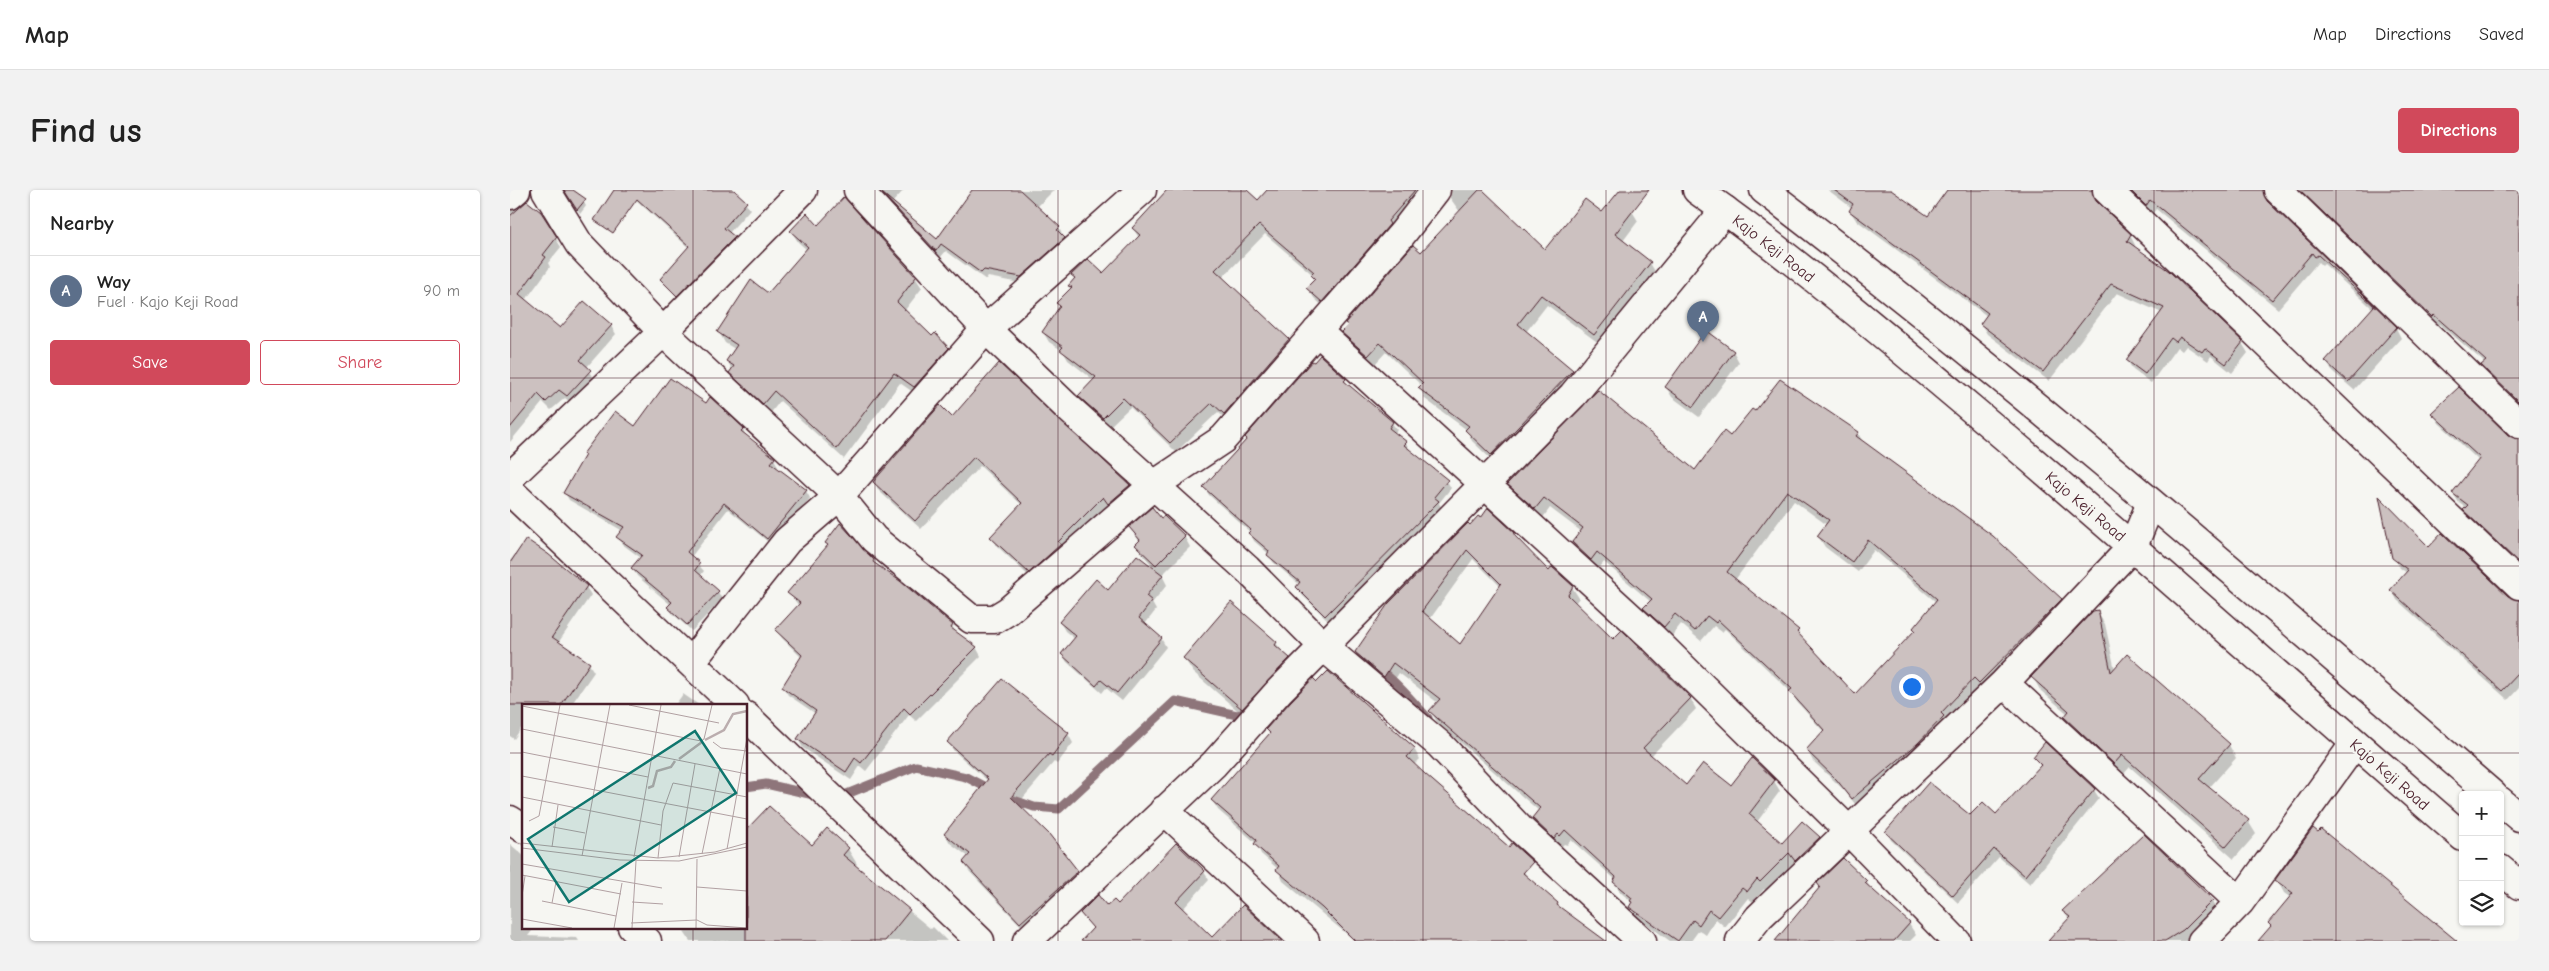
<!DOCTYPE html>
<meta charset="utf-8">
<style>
:root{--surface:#fff;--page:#f2f2f2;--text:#222;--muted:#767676;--line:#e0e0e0;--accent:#d1495b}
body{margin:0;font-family:"Comic Neue",sans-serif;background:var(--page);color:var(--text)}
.controls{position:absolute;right:15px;bottom:15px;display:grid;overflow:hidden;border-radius:5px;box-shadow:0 1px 4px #0004}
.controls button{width:45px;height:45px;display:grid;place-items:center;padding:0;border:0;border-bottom:1px solid var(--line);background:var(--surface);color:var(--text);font:25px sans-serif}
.you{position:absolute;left:1401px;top:496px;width:18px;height:18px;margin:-12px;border:4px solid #fff;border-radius:50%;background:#1a73e8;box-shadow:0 0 0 8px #1a73e833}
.badge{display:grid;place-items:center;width:32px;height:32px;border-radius:50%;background:var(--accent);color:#fff;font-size:16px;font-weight:700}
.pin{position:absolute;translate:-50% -41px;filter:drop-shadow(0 1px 2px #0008)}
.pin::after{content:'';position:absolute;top:26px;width:18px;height:15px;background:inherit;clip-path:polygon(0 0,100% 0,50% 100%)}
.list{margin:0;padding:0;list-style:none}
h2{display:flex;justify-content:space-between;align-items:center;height:65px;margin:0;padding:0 20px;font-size:21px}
h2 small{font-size:16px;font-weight:400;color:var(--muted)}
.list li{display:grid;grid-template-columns:32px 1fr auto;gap:15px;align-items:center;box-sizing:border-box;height:70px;padding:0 20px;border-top:1px solid var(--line)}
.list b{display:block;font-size:19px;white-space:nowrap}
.list p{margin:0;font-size:16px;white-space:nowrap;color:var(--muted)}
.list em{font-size:16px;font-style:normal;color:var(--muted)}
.actions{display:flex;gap:10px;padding:15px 20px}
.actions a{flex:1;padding:11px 0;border:1px solid var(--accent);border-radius:5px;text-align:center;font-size:18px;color:var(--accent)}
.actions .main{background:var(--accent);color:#fff}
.icon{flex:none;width:28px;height:28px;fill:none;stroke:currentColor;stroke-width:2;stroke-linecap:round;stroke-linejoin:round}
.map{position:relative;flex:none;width:2009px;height:751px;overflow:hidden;border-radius:5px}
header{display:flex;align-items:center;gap:30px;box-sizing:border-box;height:70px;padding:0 25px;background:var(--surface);border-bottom:1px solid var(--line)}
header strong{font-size:24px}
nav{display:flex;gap:28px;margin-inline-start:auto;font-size:18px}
.intro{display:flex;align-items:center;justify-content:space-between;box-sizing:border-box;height:120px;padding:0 30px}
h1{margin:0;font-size:35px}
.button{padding:12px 22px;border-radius:5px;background:var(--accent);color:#fff;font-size:18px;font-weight:700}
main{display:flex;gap:30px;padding:0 30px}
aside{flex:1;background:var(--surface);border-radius:5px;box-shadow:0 1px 4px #0004}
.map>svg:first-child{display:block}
.shadow{fill:#0003;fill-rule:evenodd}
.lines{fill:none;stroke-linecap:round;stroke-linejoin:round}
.stream{stroke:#8e747a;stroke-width:9}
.building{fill:#ccc1c0;stroke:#4a1f2b;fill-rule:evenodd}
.minor-casing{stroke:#4a1f2b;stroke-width:31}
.major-casing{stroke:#4a1f2b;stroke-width:31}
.minor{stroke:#f6f6f2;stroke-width:28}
.major{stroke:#f6f6f2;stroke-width:28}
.grid{fill:none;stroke:#4a1f2b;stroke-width:1;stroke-opacity:0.55}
.labels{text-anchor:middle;stroke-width:4.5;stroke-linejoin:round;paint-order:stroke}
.street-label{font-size:16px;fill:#4a1f2b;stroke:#f6f6f2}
.inset-river{fill:none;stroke:#bbadae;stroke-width:2.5}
.inset-road{fill:none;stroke:#b1a0a2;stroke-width:1}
.view{fill:#0f766e;fill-opacity:0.15;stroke:#0f766e;stroke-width:2.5}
.inset-edge{fill:none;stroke:#4a1f2b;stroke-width:2.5}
</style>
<header>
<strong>Map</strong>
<nav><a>Map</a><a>Directions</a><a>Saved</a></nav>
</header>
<div class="intro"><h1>Find us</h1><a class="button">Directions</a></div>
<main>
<aside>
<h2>Nearby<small></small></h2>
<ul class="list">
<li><span class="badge" style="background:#5c6f8a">A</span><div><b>Way</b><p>Fuel · Kajo Keji Road</p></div><em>90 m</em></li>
</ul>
<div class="actions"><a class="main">Save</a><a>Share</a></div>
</aside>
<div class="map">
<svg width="2009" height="751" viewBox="0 0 2009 751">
<rect width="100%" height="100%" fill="#f6f6f2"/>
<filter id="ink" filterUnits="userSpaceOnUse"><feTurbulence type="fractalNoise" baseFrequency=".02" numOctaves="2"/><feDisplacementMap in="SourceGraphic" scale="10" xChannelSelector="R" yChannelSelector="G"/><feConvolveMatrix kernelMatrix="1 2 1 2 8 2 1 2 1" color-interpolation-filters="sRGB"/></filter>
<g filter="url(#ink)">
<path class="shadow" d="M56,0L73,11L76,16L70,24Z
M120,0H224L240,19L219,43L228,54L171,112L152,89L179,58L124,8Z
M366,0H394L382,13L427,51L464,0H544L527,17L549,38L558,56L515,94L478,87L476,90L436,61L430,68Z
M665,0H735L748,12L758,0H919L818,121L804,108L798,98L805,90L803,85L755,44L712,88L778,150L784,160L720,233L708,222L666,262L620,217L599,237L575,216L569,206L585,191L558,170L553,161L539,152L533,142L550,117L548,113L561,99L559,96L565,90L562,85H593L629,48L623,38Z
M941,0H972L1036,61L1092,24L1122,21L1128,31L1113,51L1140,73L1146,83L1090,154L1037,115L1016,142L1062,181L1068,191L987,275L962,251L957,240L915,209L910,198L912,196L876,162L864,175L839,152L833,142L838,136L837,133L911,63L950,22L940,8Z
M1318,0H1378L1418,28L1439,0H1590L1587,6V14L1620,45L1625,55L1624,58L1658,82L1732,153L1738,163L1722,183L1701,166L1698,171L1676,156L1672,161L1667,157L1641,193L1623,180L1617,170L1652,123L1607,103L1539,191L1477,144L1471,134L1477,126L1346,30L1340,21L1342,18Z
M1616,0H1762L1758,7V14L1886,138L1891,148L1844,200L1822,181L1816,171L1863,119L1814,74L1812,76L1808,72L1768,119L1646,19L1642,25Z
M1787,0H2009V217L1978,185L1973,176L1975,173L1930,134L1928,136Z
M10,18L30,23L51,57L38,73L40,77L15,111L50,140L101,136L106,144L76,178L85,190L63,214L55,208L41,220L33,212L0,252V21Z
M308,37L405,87L412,98L395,120L422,147L438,158L444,169L410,207L390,193L334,269L270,211L260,224L227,193L218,171L225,159L215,153L209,142L258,105L297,60L288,52L282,42Z
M1223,161L1229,172L1189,227L1162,207L1156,197Z
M810,167L835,190L839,197L882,233L887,240L884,244L896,253L901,262L937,291L941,298L929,313L932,319L820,432L792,405L788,397L790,395L763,372L759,364L744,351L740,342L699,305L694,297Z
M489,175L619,296L624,304L604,322L599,315L524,391L487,356L481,347L512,315L470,276L411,339L369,301L364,292L442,229Z
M1270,191L1348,243L1354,254L1551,409L1557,420L1349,619L1334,600L1303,571L1297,560L1314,542L1287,512L1281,502L1215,439L1212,442L1204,436L1191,451L1171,434L1161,447L1141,429L1135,418L1141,412L1094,372L1088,380L1069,363L1063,352L1072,342L1040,318L1032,329L1005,304L999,294L1186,282L1245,223ZM1284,311L1317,335L1308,346L1315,357L1348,382L1364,360L1426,412L1406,441L1345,506L1293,450L1288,441L1225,390Z
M1949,199L2004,250H2009V376L1960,330L1955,320L1956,318L1949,313L1943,303L1969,271L1929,233L1923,223Z
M126,238L233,239L236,247L264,269L268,276L266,279L296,301L300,308L262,355L218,319L181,367L194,381L190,386L208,402L212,409L182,441L163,424L159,417L161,415L127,386L123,379L131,368L112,354L108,347L113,341L59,310L55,303Z
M651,330L674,346L680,357L652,385L657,395L642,413L646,420L635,434L651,448L656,457L612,511L596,498L592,503L557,472L552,464L565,449L555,441L550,432L598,402L651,385L633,365L627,355L630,352L620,338Z
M958,335L1004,344L1008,351L1040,383L1042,379L1062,397L1069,408L1065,413L1103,450L1180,508L1186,519L1141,566L1176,596L1221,597L1264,591L1270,601L1247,632L1273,655L1309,648L1315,659L1292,680L1285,673L1256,701L1254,699L1243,712L1238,708L1215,737L1206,729L1196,745L1189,740L1181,751H1160L1127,727L1121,716L1122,712L1110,702L1104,692L1106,690L1061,650L1057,655L1054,654L1050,658L1029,639L1023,629L1029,621L927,532L921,521L928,513L889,483L880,497L852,473L846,462ZM963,369L991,397L950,456L920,429Z
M16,350L76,397L81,405L48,453L79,474L84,482L61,515H14V534L4,549L0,546V371Z
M317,353L363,370L366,376L442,436L447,444L466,457L471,466L406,531L399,525L356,581L350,576L341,590L293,558L288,549L306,524L278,505L273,497L292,468L272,448L267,440L289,416L279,403L319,356Z
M1919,359L1997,407L2009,411V498L1998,510L1887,410L1882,400L1897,383L1890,378L1884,367Z
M721,414L766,453L787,483L741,532L683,482L674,468Z
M1587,422L1595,434L1605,480L1719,555L1726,568L1698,599L1738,631L1746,644L1724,669L1620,577L1612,586L1563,540L1555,527L1558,524L1530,500L1523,487Z
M492,491L558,544L563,553L547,574L544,572L507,615L566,681L572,690L516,741L459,681L454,672L459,667L440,653L435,644L478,591L444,561L438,552Z
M173,504L189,515H165Z
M757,539L904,559L910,569L904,575L937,603L1014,681L1018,689L995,751H845L773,691L768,679L751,664L746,653L708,620L702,610L760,545Z
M1524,567L1584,600L1589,608L1520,694L1489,667L1448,713L1381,650L1377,642L1461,627L1487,626L1531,577Z
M0,654L14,666V737H25L18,746L67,748L69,751H0Z
M302,656L338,659L347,674L345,676L421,739L423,737L437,751H180L174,742L179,737H236Z
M694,682L699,690L672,720L702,749L770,751H571L583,738L571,723L608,716Z
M1767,690L1946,751H1749L1762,737L1781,708L1774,703Z
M1356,691L1362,701L1399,734L1406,745L1400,751H1266Z
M1702,711L1708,722L1679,751H1539L1559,730L1554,721Z"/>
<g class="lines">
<path class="stream" d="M839,468C867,466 900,509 918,528
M236,597L256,594L308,606
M495,607L524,617L549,619L665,511L727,525L741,521
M327,608L406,576L456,587L483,601"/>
</g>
<path class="building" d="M54,0H63L76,9L67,20Z
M104,0H224L237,12L214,38L225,47L167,106L150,89L179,56L127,9L103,43L84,30Z
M462,0H510L550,37L547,40L555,48L511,87L474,80L471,83L431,54L426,61L372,3L427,49Z
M657,0H737L748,10L757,0H905L878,31L880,34L812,112L796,98L805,89L801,85L804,82L749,35L705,80L779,149L714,224L702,213L660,253L613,208L593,228L568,206L586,187L550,160L553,157L532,142L550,116L546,113L562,97L558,96L565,88L561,85L578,69L593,83L630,45L622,38Z
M969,0H973L1035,59L1075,9L1092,22L1110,0H1139L1105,44L1141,72L1084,145L1031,105L1008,134L1063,180L981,265L955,240L959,236L908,198L913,193L870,153L858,166L831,142L838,135L835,133L903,55L911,62Z
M1324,0H1381L1418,26L1437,0H1582L1586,11L1621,44L1617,51L1659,81L1733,152L1716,174L1695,158L1692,162L1670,147L1666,152L1661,148L1635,184L1616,170L1654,118L1601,94L1533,182L1470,134L1478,123L1339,21L1343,14Z
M1620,0H1753L1757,11L1887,137L1838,192L1815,171L1864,116L1808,65L1805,67L1802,63L1762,110L1640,10L1636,16Z
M1790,0H2009V212L1971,175L1976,171L1924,125L1922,127Z
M334,7L406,87L387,112L422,146L425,143L439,158L404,197L384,183L327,259L264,201L253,214L219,183L224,176L216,171L227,155L207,142L241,90L258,103L298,57L280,41L297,23L308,35Z
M17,11L31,22L47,47L33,65L36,67L9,104L50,138L74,111L102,135L70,170L81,180L57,206L49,200L36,212L28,204L0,238V26Z
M1196,140L1224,161L1183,217L1155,197Z
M810,165L836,189L834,191L883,232L879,238L897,252L894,255L938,290L924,307L929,311L815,426L786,397L790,392L757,365L759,361L738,343L741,340L693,297L737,249L735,247L802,171L804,172Z
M489,173L620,295L598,314L593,307L548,352L551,354L519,383L480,347L512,313L464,267L405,331L363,292L430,215L442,227Z
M160,188L196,213L200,207L234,238L231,241L265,268L261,273L297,300L257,349L214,313L177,362L190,373L185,380L209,401L177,435L157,417L162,412L121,378L132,365L106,347L114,337L53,303L75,265L73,264L105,221L125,236Z
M1270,189L1349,242L1346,246L1483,346L1552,409L1469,493L1464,488L1431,523L1434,526L1407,554L1342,609L1326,589L1296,560L1314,540L1279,501L1282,499L1208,430L1206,433L1197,426L1185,441L1165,424L1154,437L1133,418L1142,409L1087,362L1081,370L1062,352L1073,338L1034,308L1025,319L997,294L1088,200L1185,280L1214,241L1220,246L1242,219L1245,221ZM1277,301L1319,330L1307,346L1342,372L1358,350L1427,409L1403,438L1405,440L1345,504L1287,442L1289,440L1217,382Z
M1949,197L1998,245L2009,249V373L1953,320L1958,315L1942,303L1970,268L1921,223Z
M1869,306L1919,357L1932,343L1998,406L2009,410V483L1992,501L1880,400L1898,380L1882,368Z
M642,317L651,328L654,326L675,346L646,375L625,355L630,350L619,337Z
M978,318L1005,343L1004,345L1039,381L1042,377L1063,396L1058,405L1103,449L1112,440L1181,508L1133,558L1176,595L1193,573L1221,595L1242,568L1265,590L1239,624L1272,653L1292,631L1310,647L1285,671L1279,663L1250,692L1247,689L1237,702L1232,698L1208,727L1199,720L1189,735L1183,730L1168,751L1119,717L1122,712L1120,711L1122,708L1103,692L1106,687L1055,640L1050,646L1048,644L1044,649L1022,628L1030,618L919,521L930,509L883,473L874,487L845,462L878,414L958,333L960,335L968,326L971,328ZM957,360L991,394L950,454L912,421Z
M330,333L364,370L363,372L390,391L443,435L441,438L467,457L400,524L394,518L351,573L345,568L336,582L287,549L306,521L272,497L292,465L265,440L290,413L277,403L318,355L315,353Z
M16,349L38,364L77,396L42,447L80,473L51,515H0V373Z
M627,365L653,385L636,406L642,411L629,428L652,448L607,503L591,490L586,496L551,464L566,446L549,432L586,389L598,400Z
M721,412L767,452L765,455L780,468L732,519L673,468Z
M1588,420L1601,482L1617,464L1720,554L1689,589L1739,630L1716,657L1612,565L1604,574L1554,527L1559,521L1521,487L1583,421Z
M818,481L905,558L897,567L915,584L999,657L1002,653L1023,672L1013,683L1048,713L1047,715L1096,751H845L812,718L766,680L769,676L744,654L747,650L701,610L760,543L756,539L780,512L803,488L807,492Z
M492,489L559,543L542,566L539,564L501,607L539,644L568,681L510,733L453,672L460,664L434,644L478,589L437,552Z
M1535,552L1585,599L1515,686L1484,659L1443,706L1375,642L1419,592L1460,625L1473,612L1486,624L1531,575L1523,567Z
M259,616L302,655L317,638L339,658L333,665L400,720L375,751H236V640Z
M1803,638L1808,642L1811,639L1947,751H1748L1761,736L1758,733L1783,703L1765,690Z
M1634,644L1703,710L1673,740L1655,751H1538L1560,727L1552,721Z
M666,653L695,681L666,712L702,747L733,715L772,751H571L583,738L570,723L588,705L597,716L604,710L608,714Z
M1333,668L1357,691L1355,693L1400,733L1384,751H1265L1310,697L1307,693Z"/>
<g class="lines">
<g class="minor-casing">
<path id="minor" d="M36,0L69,54L153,142L329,306L364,349L461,429H485L498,421L644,295L713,249L892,44L926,0
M348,0L476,139L556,216L737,379L814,457L930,555L1009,638L1132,751
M1597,0L2009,395
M1768,0L2009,234
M0,5L6,0
M807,141L1142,447L1340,642L1446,751
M0,287L153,142L293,0
M0,301L225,515
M181,472L277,351L329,306L476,139L632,0
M1494,493L1730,712
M236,526L470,751
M654,620L795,751
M0,630L14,639
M122,737L137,751
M517,751L704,574L769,501L1063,205L1215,20
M1230,751L1249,727L1494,493L1623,356L1641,313
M1692,751L1730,712L1845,553"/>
</g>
<g class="major-casing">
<path id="major" d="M1187,0C1290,73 1386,155 1482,236C1641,371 1795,510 1953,647
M1254,0C1505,192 1744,399 1983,605
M1990,611L2009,627
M1990,679L2009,695"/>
</g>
<use href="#minor" class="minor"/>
<use href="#major" class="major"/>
</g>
</g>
<path class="grid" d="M183,0V515M365,0V751M548,0V751M731,0V751M913,0V751M1096,0V751M1278,0V751M1461,0V751M1644,0V751M1826,0V751M0,188H2009M0,376H2009M0,563H14M236,563H2009M183,737V751"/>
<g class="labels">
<g class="street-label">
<text transform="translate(1264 58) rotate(38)" y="6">Kajo Keji Road</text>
<text transform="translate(1576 316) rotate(40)" y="6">Kajo Keji Road</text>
<text transform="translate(1880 584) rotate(41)" y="6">Kajo Keji Road</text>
</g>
</g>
<g transform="translate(12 514)">
<rect width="225" height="225" fill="#f6f6f2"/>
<path class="inset-river" d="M183,36L202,26L211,10L225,7M157,55L180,38M126,84L131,82L135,67L149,63L153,57"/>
<path class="inset-road" d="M107,1L197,19M0,2L179,37L182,35L190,1M0,25L225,70M191,38L199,44L225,47M0,48L126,73M0,72L225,115M0,93L139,121M7,117L17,112L38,1M31,123L63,129M0,139L136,154L193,148L225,139M30,143L36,101M0,144L98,156L157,157L225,143M205,145L225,34M180,150L198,64M60,152L88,1M112,153L139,1M157,153L173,60M136,154L141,107L151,79L225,93M0,160L140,184M0,171L99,190M175,183L225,187M0,192L3,172M20,197L94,212M110,198L141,200M30,199L34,178M0,215L50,224M109,219L175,216L185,221L225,224M92,224L100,179M110,224L114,157M174,224L175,155"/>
<path class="view" d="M173,27L214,89L47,198L6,135Z"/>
<rect width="225" height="225" class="inset-edge"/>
</g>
</svg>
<div class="controls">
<button>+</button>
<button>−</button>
<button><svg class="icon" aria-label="layers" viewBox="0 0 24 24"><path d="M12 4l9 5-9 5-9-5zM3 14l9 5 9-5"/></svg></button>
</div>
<div class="you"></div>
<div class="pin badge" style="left:1193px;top:152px;background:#5c6f8a">A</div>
</div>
</main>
